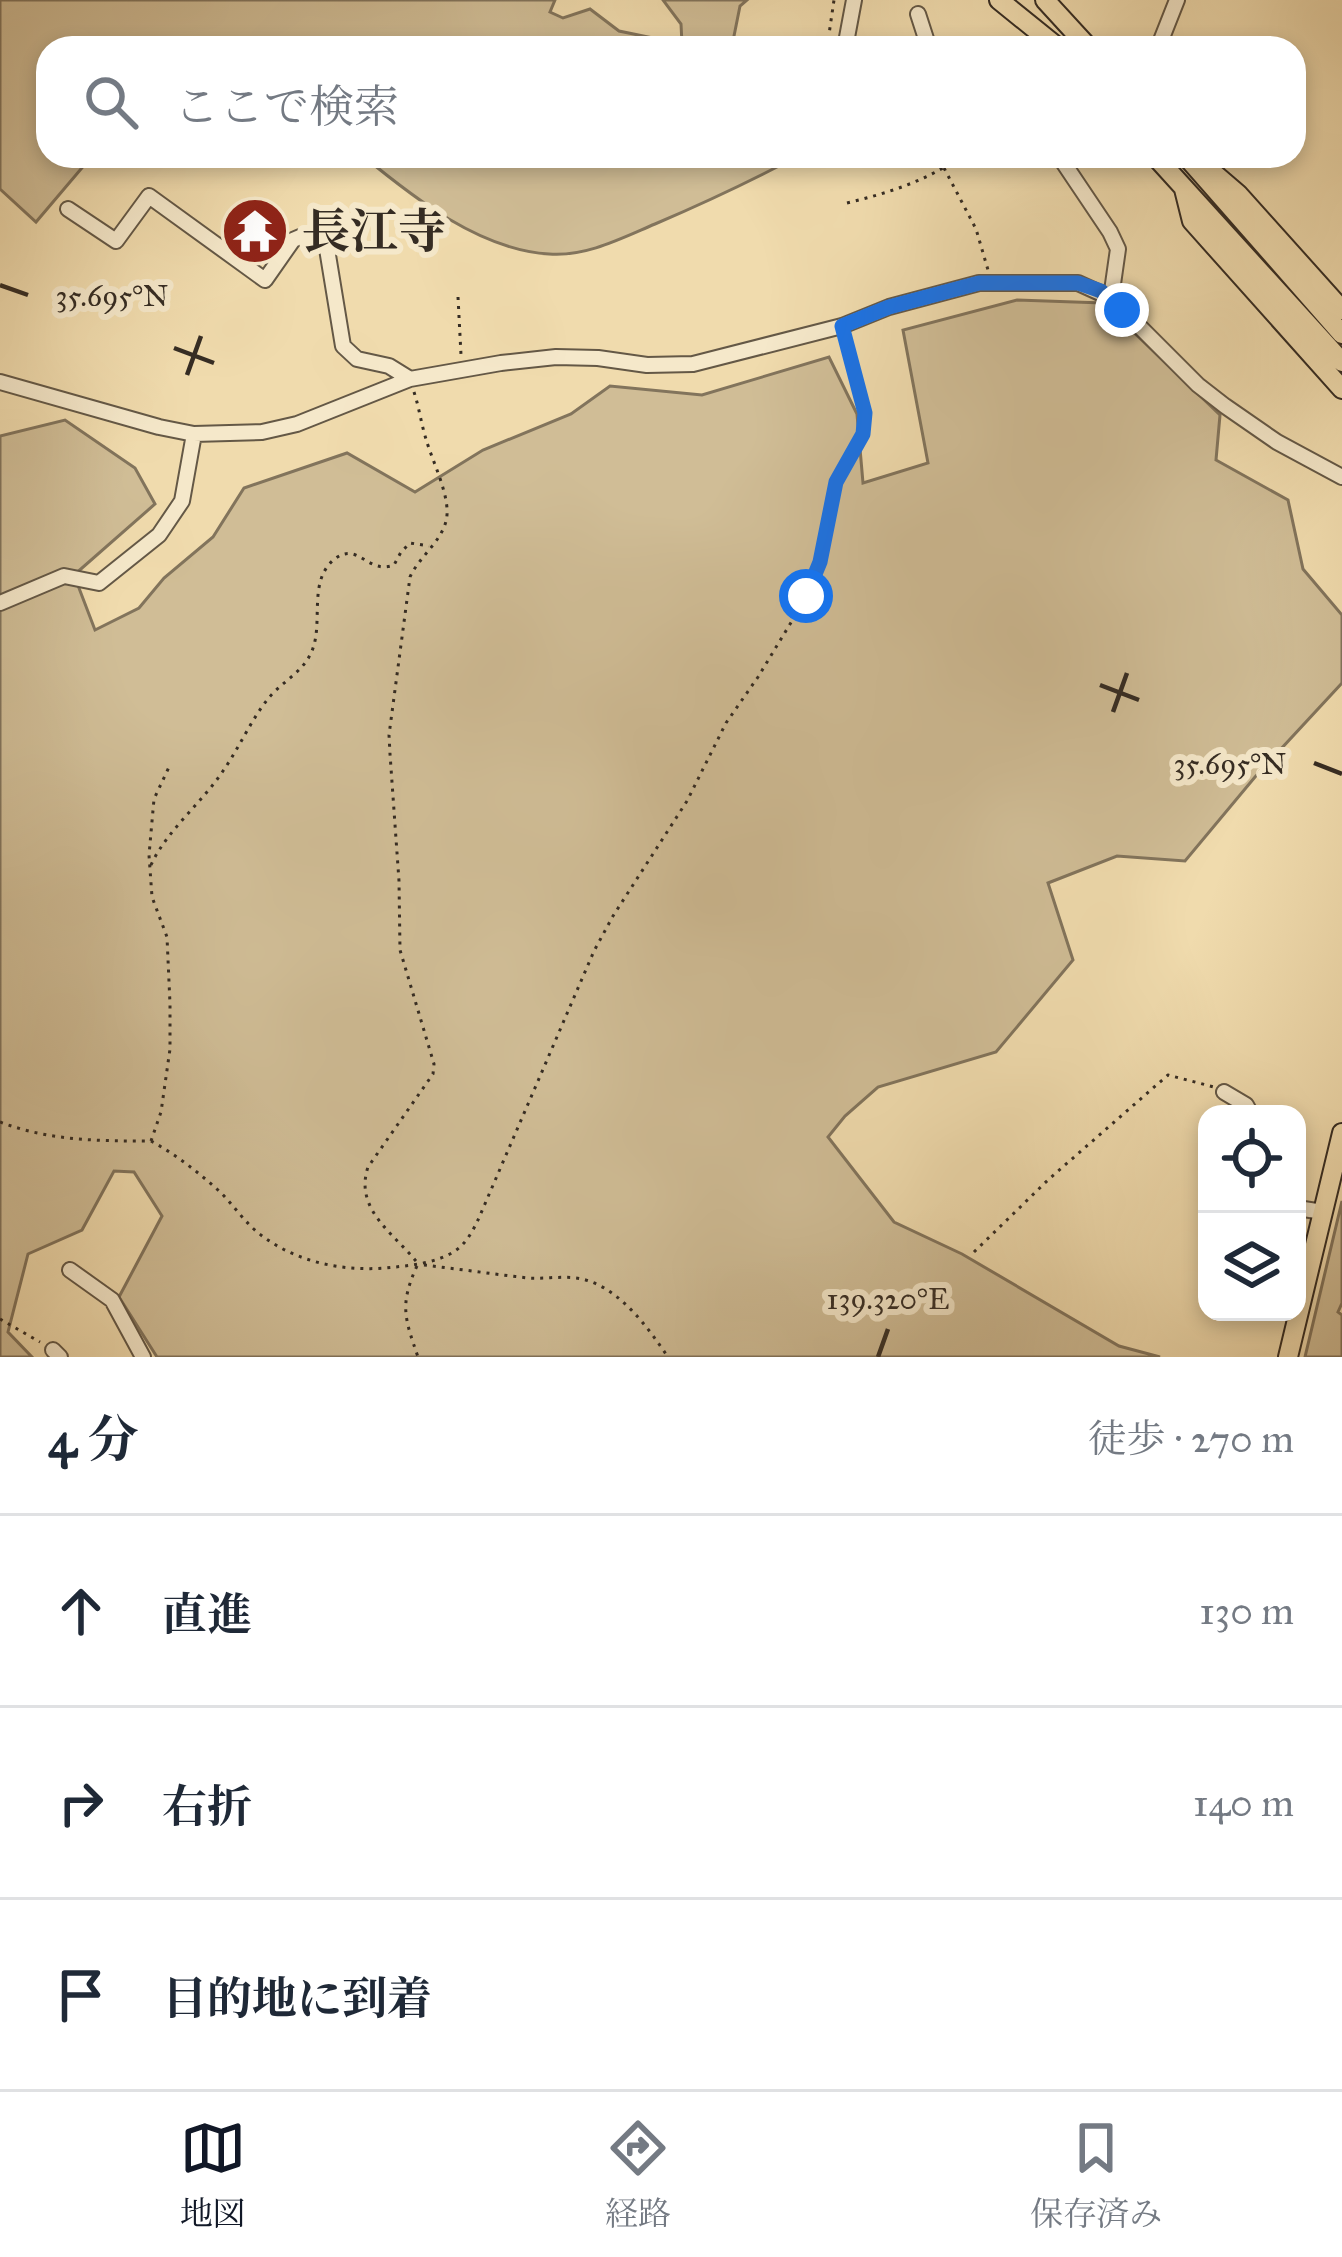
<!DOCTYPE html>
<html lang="ja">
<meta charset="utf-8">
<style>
:root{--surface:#fff;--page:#f2f2f3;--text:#1f2937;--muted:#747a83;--line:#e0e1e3;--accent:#111827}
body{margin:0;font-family:"IM FELL Great Primer","Noto Serif JP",serif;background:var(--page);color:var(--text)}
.controls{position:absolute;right:36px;bottom:36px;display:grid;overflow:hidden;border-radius:24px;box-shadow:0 6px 18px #0003}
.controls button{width:108px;height:108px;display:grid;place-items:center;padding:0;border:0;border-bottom:3px solid var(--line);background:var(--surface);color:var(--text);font:60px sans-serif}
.stop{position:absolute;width:36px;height:36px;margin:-27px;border:9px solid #1a73e8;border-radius:50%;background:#fff}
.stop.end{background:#1a73e8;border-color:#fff;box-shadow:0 3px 12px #0008}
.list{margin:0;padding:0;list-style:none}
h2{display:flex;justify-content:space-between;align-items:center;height:156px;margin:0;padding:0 48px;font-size:51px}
h2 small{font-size:39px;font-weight:400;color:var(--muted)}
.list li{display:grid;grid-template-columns:78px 1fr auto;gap:36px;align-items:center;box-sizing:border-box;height:192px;padding:0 48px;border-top:3px solid var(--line)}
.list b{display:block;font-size:45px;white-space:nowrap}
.list em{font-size:39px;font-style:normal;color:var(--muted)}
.icon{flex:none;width:66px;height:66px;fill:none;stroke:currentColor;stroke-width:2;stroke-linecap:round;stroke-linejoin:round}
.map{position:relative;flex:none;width:1342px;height:1357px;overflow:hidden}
.search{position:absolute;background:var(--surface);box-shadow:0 6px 18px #0003;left:36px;right:36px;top:36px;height:132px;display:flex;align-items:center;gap:30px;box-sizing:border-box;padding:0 42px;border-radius:36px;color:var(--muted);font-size:45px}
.sheet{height:732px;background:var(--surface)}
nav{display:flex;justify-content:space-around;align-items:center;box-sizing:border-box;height:168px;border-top:3px solid var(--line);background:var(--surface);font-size:33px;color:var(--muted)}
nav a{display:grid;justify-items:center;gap:6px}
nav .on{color:var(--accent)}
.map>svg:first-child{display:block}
.green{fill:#d0bd96;stroke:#82745c;stroke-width:3}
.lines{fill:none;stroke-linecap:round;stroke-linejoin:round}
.minor-casing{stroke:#645846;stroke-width:18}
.major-casing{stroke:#352c23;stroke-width:22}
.path{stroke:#352c23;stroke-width:3;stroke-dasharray:3 6;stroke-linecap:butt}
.minor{stroke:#f5e8ca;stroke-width:14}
.major{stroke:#f0dbad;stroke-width:18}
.route{stroke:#1a73e8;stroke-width:15}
.ticks{fill:none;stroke:#352c23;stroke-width:4.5}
.labels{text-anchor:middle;stroke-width:12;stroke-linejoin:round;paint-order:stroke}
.poi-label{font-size:48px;font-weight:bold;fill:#352c23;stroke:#f5e8ca;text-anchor:start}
.ticks-label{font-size:30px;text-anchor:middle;fill:#352c23;stroke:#f5e8ca;stroke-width:12;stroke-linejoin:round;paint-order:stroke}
</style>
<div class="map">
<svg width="1342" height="1357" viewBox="0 0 1342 1357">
<rect width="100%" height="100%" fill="#f0dbad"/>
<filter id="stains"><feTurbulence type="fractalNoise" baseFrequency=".00167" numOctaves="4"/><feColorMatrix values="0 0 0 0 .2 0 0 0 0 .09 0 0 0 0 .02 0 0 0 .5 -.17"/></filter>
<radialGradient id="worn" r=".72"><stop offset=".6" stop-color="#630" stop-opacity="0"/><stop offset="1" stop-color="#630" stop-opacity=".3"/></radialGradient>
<path class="green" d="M0,0H555L550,12L563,18L590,9L619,31L682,44L681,24L663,0H747L740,6L732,46L736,48H48V156H92L36,222L0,189Z
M363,156H798C751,181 704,203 655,224C622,238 586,257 549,254C480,250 414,198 363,156Z
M1017,300L1103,303L1220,415L1216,460L1288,500L1303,569L1342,615V683L1255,777L1185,861L1117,856L1048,883L1073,960L996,1052L878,1087L845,1116L828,1137L894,1222L962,1254L1119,1346L1160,1357H157L119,1297L162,1216L134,1172L114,1171L82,1230L28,1254L8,1332L32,1357H0V436L65,420L135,468L155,504L74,575L95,630L139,608L164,578L213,537L244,488L347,453L415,492L483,450L571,414L610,386L702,395L829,357L857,414L863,483L928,463L903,330Z
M1342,1201V1303L1338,1312L1342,1315V1357H1305Z"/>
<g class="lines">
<g class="minor-casing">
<path id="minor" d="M918,14L929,48
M845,48L854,0
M1158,48L1177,0
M1059,156L1110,232L1118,249L1111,298
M68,209L116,241L149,196L265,280L293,240L300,237L322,244L327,249L343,346L357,359L389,366L410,379
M0,382L159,427L194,434L262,432L297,424L410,379L501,363L556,357L598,358L647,365L693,364L842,326L889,307L979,283H1078L1111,298L1198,385L1225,406L1277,442L1342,477
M0,603L64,576L99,583L159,535L182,501L194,434
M1224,1092L1246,1105L1251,1114
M1297,1208L1323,1212
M70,1270L112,1300L143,1357
M53,1350L60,1357"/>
</g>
<g class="major-casing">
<path id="major" d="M999,0L1056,46
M1045,0L1089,48
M1155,156L1342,362
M1186,156L1342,334
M1210,170L1238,194L1342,310
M1184,189L1192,221L1342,389
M1288,1357L1342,1133"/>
</g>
<path class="path" d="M827,48L834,0
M944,168L976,229L988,270
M847,203C888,193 927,181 961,156
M458,297L461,355
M414,392C419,407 421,423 426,439C432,461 452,499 446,521C441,542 419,557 410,577L389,735L390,754L399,881L400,950L434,1064L433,1074L368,1167C354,1209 393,1233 416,1261
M151,865C167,830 201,804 223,771C239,748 250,722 267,700C280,683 302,673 311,653C325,624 306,580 336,558C359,542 368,575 394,565L401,552L410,543L429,546
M0,1122C50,1141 99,1141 151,1141L161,1112L170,1049V1004L167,937L152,897L149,855L154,799L170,765
M151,1141C175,1154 198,1172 218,1190C232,1203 242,1219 256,1231C294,1263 346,1273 395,1267C416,1265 448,1261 463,1244C469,1238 474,1228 478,1220L594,951L613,916L687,801L726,723L758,677L807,596L820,562L836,483L863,434L865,413L846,339
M974,1252L1049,1179L1168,1075L1214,1087
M424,1265C458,1269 493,1274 528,1278C544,1279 560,1276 576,1278C616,1283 647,1326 668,1357
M417,1266C399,1305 405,1319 418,1357
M0,1319L40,1342"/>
<use href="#minor" class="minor"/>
<use href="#major" class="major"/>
</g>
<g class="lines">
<path class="route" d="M806,596L820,562L836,482L863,434L865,413L842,326L889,307L979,283H1078L1101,291L1122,310"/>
</g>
<path class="ticks" d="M0,285L28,295M174,348L214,363M187,375L201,336M1100,685L1139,700M1113,712L1127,673M1314,763L1342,774M878,1357L888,1329"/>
<defs>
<g id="temple-disc" transform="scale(3.45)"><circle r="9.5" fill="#8f2418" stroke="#f5e8ca"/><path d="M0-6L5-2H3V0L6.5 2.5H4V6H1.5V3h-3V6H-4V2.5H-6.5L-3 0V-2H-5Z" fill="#fff"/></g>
</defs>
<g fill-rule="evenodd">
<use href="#temple-disc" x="255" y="231"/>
</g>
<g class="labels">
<g class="poi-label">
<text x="302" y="248">長江寺</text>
</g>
</g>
<g class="ticks-label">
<text x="112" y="306">35.695°N</text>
<text x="1230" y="774">35.695°N</text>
<text x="888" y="1309">139.320°E</text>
</g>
<rect width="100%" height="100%" filter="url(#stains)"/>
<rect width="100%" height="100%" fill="url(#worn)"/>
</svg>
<div class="controls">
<button><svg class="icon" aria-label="locate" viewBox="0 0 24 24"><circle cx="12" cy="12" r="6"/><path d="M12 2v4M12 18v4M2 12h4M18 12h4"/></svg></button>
<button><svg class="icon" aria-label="layers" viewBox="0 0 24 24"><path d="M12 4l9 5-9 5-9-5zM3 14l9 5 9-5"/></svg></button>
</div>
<div class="stop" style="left:806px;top:596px"></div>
<div class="stop end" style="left:1122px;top:310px"></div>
<div class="search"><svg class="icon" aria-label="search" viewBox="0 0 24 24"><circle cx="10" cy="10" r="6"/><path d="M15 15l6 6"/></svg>ここで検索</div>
</div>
<section class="sheet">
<h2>4 分<small>徒歩 · 270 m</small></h2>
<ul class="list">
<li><svg class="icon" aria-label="ahead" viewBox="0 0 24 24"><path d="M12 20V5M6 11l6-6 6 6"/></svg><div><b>直進</b></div><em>130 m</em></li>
<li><svg class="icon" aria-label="right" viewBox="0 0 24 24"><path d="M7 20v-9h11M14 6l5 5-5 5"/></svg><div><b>右折</b></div><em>140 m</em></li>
<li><svg class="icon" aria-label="arrive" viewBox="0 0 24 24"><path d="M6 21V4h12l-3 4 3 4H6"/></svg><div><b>目的地に到着</b></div></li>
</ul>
</section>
<nav>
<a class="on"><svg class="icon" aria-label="map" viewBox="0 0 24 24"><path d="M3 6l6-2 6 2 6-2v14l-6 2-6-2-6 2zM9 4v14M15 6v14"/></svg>地図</a>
<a><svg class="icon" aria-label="directions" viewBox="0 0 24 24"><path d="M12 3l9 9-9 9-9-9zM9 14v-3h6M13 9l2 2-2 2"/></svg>経路</a>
<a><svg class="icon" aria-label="saved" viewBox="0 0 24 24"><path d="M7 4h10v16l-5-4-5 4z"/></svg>保存済み</a>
</nav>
